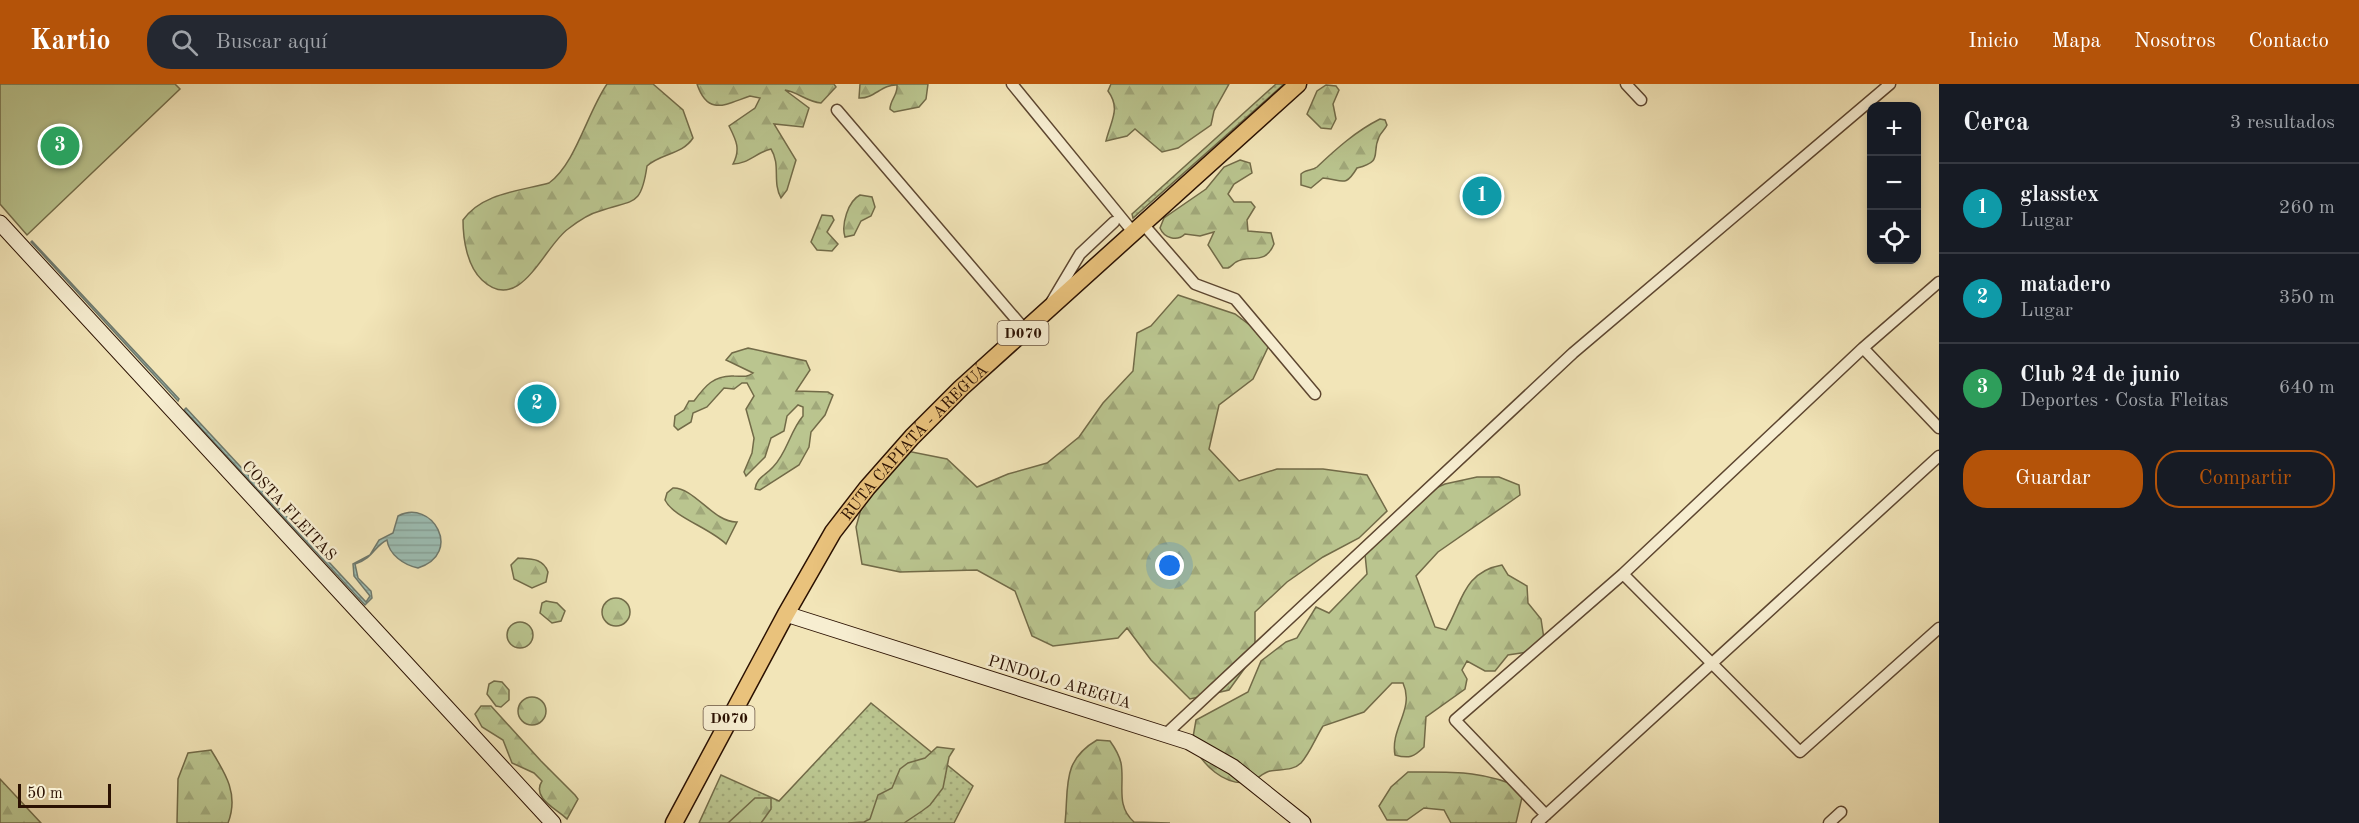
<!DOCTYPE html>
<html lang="es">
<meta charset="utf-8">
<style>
:root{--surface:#171b24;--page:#242831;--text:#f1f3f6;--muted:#9ea1a6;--line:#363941;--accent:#b45309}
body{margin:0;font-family:"Old Standard TT",serif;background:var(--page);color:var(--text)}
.controls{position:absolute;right:18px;top:18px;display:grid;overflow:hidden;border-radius:12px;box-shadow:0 3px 9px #0003}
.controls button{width:54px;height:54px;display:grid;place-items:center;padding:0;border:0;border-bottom:2px solid var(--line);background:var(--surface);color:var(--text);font:30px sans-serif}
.scale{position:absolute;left:18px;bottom:15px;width:93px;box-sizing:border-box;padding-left:6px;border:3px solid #2b1102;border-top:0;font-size:16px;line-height:21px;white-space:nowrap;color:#2b1102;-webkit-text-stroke:4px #f7eed1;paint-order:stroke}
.you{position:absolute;left:1170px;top:482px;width:21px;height:21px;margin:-15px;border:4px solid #fff;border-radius:50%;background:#1a73e8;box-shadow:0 0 0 9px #1a73e833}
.badge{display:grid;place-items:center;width:39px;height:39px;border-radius:50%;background:var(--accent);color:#fff;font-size:20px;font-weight:700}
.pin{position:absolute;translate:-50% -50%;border:3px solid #fff;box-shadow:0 2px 6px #0006}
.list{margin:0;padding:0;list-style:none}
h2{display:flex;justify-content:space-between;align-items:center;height:78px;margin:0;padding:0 24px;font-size:26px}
h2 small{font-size:20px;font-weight:400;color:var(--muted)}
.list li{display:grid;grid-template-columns:39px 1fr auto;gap:18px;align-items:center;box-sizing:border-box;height:90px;padding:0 24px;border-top:2px solid var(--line)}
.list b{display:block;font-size:22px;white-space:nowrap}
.list p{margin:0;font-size:20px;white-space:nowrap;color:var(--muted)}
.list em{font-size:20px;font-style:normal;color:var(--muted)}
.actions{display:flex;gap:12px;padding:18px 24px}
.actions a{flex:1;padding:14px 0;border:2px solid var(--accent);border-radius:24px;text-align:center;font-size:21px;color:var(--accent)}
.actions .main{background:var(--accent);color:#fff}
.icon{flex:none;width:33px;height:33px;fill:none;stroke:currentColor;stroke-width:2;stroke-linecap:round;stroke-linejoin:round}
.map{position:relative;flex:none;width:1939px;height:739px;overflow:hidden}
header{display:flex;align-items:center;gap:36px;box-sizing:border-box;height:84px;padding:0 30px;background:var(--accent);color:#fff}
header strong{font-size:28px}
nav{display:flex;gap:33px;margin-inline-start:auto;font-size:21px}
.search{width:420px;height:54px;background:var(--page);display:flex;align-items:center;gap:15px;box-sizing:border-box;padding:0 21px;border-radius:24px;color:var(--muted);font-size:22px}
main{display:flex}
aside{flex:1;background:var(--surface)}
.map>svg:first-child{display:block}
.grass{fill:url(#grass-dots);stroke:#726b48;stroke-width:1.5}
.forest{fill:url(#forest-firs);stroke:#726b48;stroke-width:1.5}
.pitch{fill:#bac58f;stroke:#726b48;stroke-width:1.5}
.water{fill:url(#water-rules);stroke:#6f796d;stroke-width:1.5}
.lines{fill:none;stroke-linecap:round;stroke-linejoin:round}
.minor-casing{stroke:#5d4630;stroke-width:13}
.secondary-casing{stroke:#2b1102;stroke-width:17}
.primary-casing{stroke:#2b1102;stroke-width:19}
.minor{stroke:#f7eed1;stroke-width:10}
.secondary{stroke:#f7eed1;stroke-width:15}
.primary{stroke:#e9c27c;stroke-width:16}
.labels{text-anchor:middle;stroke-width:5;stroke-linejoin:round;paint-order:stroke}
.shield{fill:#f7eed1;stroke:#685340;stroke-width:1.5}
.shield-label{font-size:15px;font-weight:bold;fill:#2b1102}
.street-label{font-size:16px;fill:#2b1102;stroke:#f7eed1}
</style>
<header>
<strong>Kartio</strong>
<div class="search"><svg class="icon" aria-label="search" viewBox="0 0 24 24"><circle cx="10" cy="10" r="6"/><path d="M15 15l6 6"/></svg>Buscar aquí</div>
<nav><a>Inicio</a><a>Mapa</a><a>Nosotros</a><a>Contacto</a></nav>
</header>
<main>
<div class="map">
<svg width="1939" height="739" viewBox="0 0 1939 739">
<defs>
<pattern id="grass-dots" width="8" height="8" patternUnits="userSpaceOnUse" patternTransform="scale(1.5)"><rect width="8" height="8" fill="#bac58f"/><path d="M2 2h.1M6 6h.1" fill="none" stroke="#a0a87a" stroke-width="1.8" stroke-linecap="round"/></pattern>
<pattern id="forest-firs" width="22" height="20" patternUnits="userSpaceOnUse" patternTransform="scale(1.5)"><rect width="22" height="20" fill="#bac58f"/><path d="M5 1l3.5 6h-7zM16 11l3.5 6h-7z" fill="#a0a87a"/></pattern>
<pattern id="water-rules" width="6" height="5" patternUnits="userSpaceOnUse" patternTransform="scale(1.5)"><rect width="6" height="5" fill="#9cbeb4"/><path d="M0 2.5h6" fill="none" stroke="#87a299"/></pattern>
</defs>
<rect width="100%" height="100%" fill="#f2e5b8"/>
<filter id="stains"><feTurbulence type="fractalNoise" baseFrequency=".00333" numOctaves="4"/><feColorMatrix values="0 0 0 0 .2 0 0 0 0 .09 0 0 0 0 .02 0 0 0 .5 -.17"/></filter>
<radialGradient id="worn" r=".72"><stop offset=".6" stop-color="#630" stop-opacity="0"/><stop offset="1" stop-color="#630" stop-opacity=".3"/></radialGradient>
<path class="grass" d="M1276,0H1284L1133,134L1132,130Z
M871,619L973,702L954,739H699L721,691L779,717Z"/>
<path class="forest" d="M607,0H653L683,26L693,54C682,71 661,69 647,82C641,124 633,115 600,127C588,130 577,138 568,145C544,162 520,232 482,196C467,182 463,155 463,136C482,109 520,107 549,99C576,79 587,29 607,0Z
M697,0H834L836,3L821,19C807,18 798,8 785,6L809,24L803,43L774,40L796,76L787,106L781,114C772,98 781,81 771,65C757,68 748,80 733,80C741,65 736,56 729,42L755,24L760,14L750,12C726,20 708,33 697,0Z
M860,0H928L926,15L919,23L894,28L890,25C890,16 898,11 897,1C882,0 874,15 859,14Z
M1111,0H1229L1214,27L1211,41L1178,64L1162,68L1135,45L1127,52L1106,57C1111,36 1121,25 1108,7Z
M1326,1L1336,2L1339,6L1333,20L1336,35L1331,45L1321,44L1307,30L1317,7Z
M1380,35L1385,36L1387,41C1385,46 1381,48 1379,53C1371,70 1384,77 1357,84C1345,104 1343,96 1323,94L1311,104L1301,101V90C1306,85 1312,87 1317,83C1336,65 1356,47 1380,35Z
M1240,76L1250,79L1252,89L1234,100L1228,110L1234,118H1251L1255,123L1247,136L1248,147L1271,149L1274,160C1265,182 1250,170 1236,178C1233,180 1231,183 1228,184H1223L1208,161L1214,148L1200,152L1185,150C1177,158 1164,154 1160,144L1164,134L1206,105L1224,83Z
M860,111L872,113L875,123L871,132L861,137L854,151L845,153C841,141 848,117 860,111Z
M822,131L832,132L834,136L827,148L838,160L832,167L817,166L811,158Z
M1178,211L1235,230L1271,257L1253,295L1219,321L1209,365L1239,397L1277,385H1323L1367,391L1387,427L1359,454L1323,473L1287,498L1255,528V570L1229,606L1190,615L1151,576L1127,544L1118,554L1053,562L1032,552L1015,507L977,486L900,488L862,480L856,443L867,404L907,367L947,375L977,403L1008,390L1047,379L1079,353L1103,319L1133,287L1137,249L1151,242Z
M748,264L806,277L810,286L796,307L828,308L833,311L825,331L811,348L809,363L799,381L760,406L755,405C757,393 765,392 773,383C787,369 790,347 803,332V323L798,321L787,332L784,347L771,354L765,373L746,392L744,388L752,369L754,354L746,325L754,312L747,299H742L734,305L724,304L707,323L693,329L691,338L678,346L674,342L675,332L684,326L689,317H694C705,302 714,291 734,292C742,292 746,294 753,289L726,276L732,269Z
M1477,393H1499L1519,401L1520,411L1438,468L1416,492L1435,543L1446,546C1462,519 1463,488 1502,481L1508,491L1527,502L1528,519L1541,535L1544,555L1528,568L1508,571L1495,587H1485L1467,577L1462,586L1467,595L1465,605L1426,633L1424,663C1414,673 1409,675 1395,671C1390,644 1415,625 1403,599H1392L1364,628L1323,642C1316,653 1310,669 1301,679C1293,687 1281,685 1270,687C1262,689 1257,696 1250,698C1224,703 1202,680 1192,659L1196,636L1248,608L1261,577L1286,558L1297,554L1316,523L1329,529L1367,490L1365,470L1424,409L1445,400Z
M673,404C694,403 714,439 737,438L726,460C710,444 673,433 665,416L667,409Z
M518,474C531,475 543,474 548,488L546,498L532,504L514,495L511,481Z
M602 528a14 14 0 1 1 28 0a14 14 0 1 1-28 0Z
M546,517L557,519L565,527L561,537L552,539L540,529L542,519Z
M507 551a13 13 0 1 1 26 0a13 13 0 1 1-26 0Z
M494,597L502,598L509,606V616L501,623L496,622L487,610L489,600Z
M518 627a14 14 0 1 1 28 0a14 14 0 1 1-28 0Z
M481,622H491L541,677L575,711L578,715L567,735C557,725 531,714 542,697L534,689L512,679L503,656L482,643L475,630Z
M1097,656L1110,657C1115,664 1119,670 1121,679C1125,700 1115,721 1134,738L1170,739H1065C1069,703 1061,677 1097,656Z
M937,663L954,665L949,673L943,704L930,721L922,727L904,739H848L864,738L870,735L878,711L892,704L900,685L908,679L925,674Z
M211,666C226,690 239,711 228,739H177L178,695L188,669Z
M1408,688C1452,688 1483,686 1524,705L1516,739H1451L1444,726L1424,724L1407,736H1387L1379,722L1391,703Z
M0,695L41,739H0Z
M755,714H771V725L761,739H728Z"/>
<path class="pitch" d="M0,0H175L180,5L27,151L0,120Z"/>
<path class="water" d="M32,157L179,315L178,317L31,158Z
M186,324L366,518L370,512L354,492L353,480L370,471L379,456L393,449L398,432C432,414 464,469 418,484C404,481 389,471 387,456C374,462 374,474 355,480L358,494L371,507L372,514L365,521L184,326Z"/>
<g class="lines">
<g class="minor-casing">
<path id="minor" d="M1012,0L1133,148
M1626,0L1641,16
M837,26L1026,247
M1143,140L1195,200L1235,215L1315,310
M1052,217L1080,170L1114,138
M1863,264L1939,344
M1623,490L1800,668L1939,544
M1167,649L1573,269L1890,0
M1546,731L1455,636L1623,490L1863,264L1939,198
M1537,739L1939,372
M1829,739L1841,728"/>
</g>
<g class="secondary-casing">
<path id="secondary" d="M0,139L553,739
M786,530L1189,658L1233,683L1303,739"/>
</g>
<g class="primary-casing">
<g id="primary">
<path id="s1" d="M674,739L786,530L833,448L867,404L912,353L961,304L1298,0"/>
</g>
</g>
<use href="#minor" class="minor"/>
<use href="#secondary" class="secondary"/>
<use href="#primary" class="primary"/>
</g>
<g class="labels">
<g class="shield">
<rect x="997.5" y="237" width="51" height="24" rx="4.5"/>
<rect x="703.5" y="622" width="51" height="24" rx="4.5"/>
</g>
<g class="shield-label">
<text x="1023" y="254">D070</text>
<text x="729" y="639">D070</text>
</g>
<g class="street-label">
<text dy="6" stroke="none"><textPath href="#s1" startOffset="453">RUTA CAPIATÁ - AREGUÁ</textPath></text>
<text transform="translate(290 426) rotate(47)" y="6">COSTA FLEITAS</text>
<text transform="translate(1060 597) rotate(17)" y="6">PINDOLO AREGUA</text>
</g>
</g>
<rect width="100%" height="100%" filter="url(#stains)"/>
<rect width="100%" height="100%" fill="url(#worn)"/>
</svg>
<div class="controls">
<button>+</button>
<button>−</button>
<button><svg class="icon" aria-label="locate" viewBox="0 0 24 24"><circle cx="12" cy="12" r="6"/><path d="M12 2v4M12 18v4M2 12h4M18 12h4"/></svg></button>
</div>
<div class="scale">50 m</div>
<div class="you"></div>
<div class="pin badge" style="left:1482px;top:112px;background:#0f9aa8">1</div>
<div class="pin badge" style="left:537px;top:320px;background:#0f9aa8">2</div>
<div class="pin badge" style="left:60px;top:62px;background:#2e9e5b">3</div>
</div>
<aside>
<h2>Cerca<small>3 resultados</small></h2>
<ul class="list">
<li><span class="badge" style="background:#0f9aa8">1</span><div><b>glasstex</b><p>Lugar</p></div><em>260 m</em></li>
<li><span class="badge" style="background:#0f9aa8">2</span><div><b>matadero</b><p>Lugar</p></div><em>350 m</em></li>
<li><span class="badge" style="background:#2e9e5b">3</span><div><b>Club 24 de junio</b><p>Deportes · Costa Fleitas</p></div><em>640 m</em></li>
</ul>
<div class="actions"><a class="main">Guardar</a><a>Compartir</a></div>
</aside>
</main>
